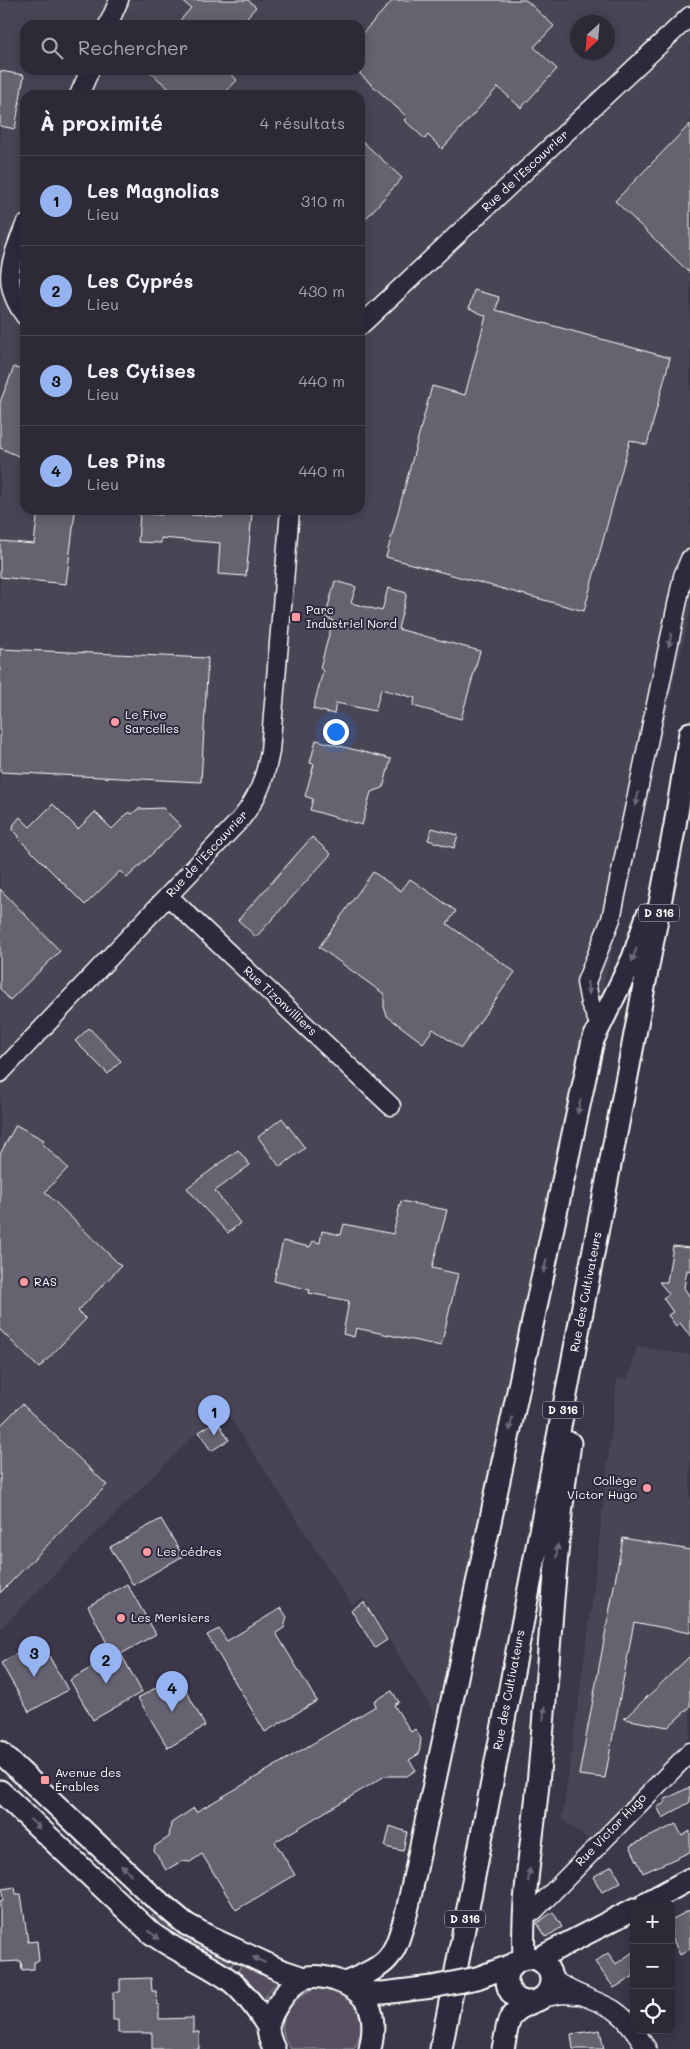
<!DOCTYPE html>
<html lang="fr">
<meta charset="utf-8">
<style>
:root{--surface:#2d2937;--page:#393542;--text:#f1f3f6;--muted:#a7a6ad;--line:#484552;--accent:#95b2f1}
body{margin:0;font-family:Mali,sans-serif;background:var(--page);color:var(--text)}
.controls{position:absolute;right:15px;bottom:15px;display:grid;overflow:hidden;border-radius:10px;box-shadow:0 2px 12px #0003}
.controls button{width:45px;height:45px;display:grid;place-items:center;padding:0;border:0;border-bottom:1px solid var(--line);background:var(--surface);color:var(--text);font:25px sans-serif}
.compass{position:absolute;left:570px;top:15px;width:45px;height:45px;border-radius:50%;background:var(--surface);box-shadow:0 2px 12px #0003;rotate:206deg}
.you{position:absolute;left:335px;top:731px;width:18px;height:18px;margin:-12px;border:4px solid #fff;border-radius:50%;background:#1a73e8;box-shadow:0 0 0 8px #1a73e833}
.badge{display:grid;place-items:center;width:32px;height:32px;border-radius:50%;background:var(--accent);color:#111;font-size:16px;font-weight:700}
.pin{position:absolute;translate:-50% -41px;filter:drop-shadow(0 1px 2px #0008)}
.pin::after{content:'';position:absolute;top:26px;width:18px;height:15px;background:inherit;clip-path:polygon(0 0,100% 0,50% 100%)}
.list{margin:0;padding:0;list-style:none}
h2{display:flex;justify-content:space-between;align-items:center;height:65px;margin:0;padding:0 20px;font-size:21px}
h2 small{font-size:16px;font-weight:400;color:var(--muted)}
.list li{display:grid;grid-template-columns:32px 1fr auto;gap:15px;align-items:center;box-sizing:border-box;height:90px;padding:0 20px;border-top:1px solid var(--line)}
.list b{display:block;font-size:19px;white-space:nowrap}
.list p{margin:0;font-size:16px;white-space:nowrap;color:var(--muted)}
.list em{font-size:16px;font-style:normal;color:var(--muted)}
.icon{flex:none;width:28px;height:28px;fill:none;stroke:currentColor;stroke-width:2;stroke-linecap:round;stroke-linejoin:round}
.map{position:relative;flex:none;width:690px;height:2049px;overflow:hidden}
.search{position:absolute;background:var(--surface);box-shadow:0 2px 12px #0003;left:20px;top:20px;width:345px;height:55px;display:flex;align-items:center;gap:12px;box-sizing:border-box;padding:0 18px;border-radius:15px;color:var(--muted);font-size:19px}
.panel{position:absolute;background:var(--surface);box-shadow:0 2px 12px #0003;left:20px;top:90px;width:345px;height:425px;border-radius:15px}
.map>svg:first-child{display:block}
.built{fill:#494455;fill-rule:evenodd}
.green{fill:#555060;stroke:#aaa8b0}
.building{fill:#666270;stroke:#fff}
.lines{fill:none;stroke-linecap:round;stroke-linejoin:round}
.minor-casing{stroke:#fff;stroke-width:21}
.major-casing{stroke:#fff;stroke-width:25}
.minor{stroke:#2f2a3d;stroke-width:18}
.major{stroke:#2f2a3d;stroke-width:21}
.major-bridge-casing{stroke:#fff;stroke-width:25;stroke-linecap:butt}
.major-bridge{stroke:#2f2a3d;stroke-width:21}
.oneway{fill:#6d6a77}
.poi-dot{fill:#ff9aa2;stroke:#2f2a3d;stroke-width:2}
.labels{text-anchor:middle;stroke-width:4;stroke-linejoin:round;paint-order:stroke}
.shield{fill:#2f2a3d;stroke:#c1bfc5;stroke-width:1}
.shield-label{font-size:11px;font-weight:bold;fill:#fff}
.street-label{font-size:12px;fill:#fff;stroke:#2f2a3d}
.poi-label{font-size:12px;fill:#fff;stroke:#2f2a3d;text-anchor:start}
</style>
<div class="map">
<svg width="690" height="2049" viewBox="0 0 690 2049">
<rect width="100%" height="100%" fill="#3c3749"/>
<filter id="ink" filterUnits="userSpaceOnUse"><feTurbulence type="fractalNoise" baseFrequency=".02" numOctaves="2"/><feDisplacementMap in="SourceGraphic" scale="10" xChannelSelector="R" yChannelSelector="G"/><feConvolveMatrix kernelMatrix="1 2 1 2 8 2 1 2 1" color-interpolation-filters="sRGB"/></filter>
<g filter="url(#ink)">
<path class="built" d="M0,0H690V613L435,1714L364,1598L352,1605L223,1407L0,1629ZM578,22H608V52H578ZM25,25H360V70H25ZM25,95H360V510H25Z
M637,1346L690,1355V1737L592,1842L562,1819L593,1596L617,1378L628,1379Z"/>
<path class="green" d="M155,1914L203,1946L234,1961L229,1970C211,1959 159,1933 152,1915Z
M242,1964L280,1981L270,1990L263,2002L235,1976Z
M315,1988C351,1988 373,2016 354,2049H291C271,2024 290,1997 315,1988Z"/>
<path class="building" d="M181,0H248L256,7L240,25H176L191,8Z
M393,0H526L554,26L534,47L557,69L521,108L498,87L442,149L428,135L425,139L404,120L407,117L360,74V36Z
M148,70H226L237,80L223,95H176Z
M0,71L24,75L15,129L0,126Z
M690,124V273L615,201Z
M360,139L402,178L360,225Z
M474,290L499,297L496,310L670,358L647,445L630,440L584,611L386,557L432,386L465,395L486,316L469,308Z
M14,367L25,372V459L0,448V402Z
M38,510L75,512L66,584L0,577V541L34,544Z
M162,510L192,511L191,515L223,517V512L252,514L246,576L218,574L220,543L161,538V543L138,542L140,513L162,515Z
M335,581L356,587L351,603L382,611L388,588L407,593L398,629L480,651L461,719L413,706L415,698L381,689L375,711L336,703L334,714L313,709L323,671L320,668L333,620L325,618Z
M0,649L208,658L201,782L0,772Z
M316,740L391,759L383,788L371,792L362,825L310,810L313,799L305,796L314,764L310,763Z
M53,804L78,829L95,812L112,829L129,812L132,814L138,809L163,808L181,826L127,878L120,871L85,905L18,838L19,836L13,830L14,824L20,817L30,827Z
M432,828L458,835L454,848L428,840Z
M312,837L331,854L256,937L238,920Z
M373,872L401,891L410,879L419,885L456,911L447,924L515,972L461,1048L433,1029L423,1043L387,1016L384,1007V994L319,947Z
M0,889L60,951L10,1000L0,989Z
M89,1028L121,1061L108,1074L75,1041Z
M282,1118L305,1148L280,1167L258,1137Z
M16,1125L44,1140L42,1143L68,1168L45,1192L121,1266L78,1311L86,1319L39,1368L0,1330V1154Z
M238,1150L250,1165L215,1191L240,1223L228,1233L203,1207L187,1188Z
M401,1201L447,1210L432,1268L458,1274L441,1346L356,1328L354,1337L343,1334L349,1301L309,1293L310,1290L274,1281L283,1241L310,1247L313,1241L320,1243L322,1231L341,1235L344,1224L393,1234Z
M673,1246L690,1248V1271L687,1270L684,1288L690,1297V1336L680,1323L676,1326L668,1315L673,1312L663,1298L669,1294L659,1282H667Z
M22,1404L107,1485L0,1593V1426Z
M217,1420L229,1440L211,1451L199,1432Z
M161,1519L183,1556L133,1585L110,1547Z
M623,1538L690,1550V1633L634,1622L605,1778L579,1775Z
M127,1584L156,1634L121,1654L142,1692L93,1720L70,1680L113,1655L88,1606Z
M364,1602L387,1640L375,1648L351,1610Z
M281,1608L287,1617L284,1628L276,1633L317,1701L265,1732L207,1635L219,1629L227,1641Z
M40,1640L68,1690L29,1712L1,1663Z
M690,1656V1707L668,1727L624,1719Z
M178,1675L205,1726L168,1748L138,1698Z
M392,1691L399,1702L394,1705L411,1732L415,1729L421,1739L419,1754L409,1760L416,1770L407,1776H385L275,1842L295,1875L236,1910L202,1854L190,1862L182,1861L166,1870L154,1851L155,1846L169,1837L171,1823L194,1808L196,1812L241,1786L376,1706L374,1701Z
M690,1787V1802L663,1818L657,1807L665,1803L664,1800Z
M676,1824L682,1836L690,1831V1852L643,1873L630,1846Z
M390,1826L407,1832L403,1851L385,1847Z
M612,1866L621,1882L602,1892L593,1877Z
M15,1887L16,1894H21L28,1942L37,1941L39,1961L34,1962V1969L22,1970L21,1961L0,1962V1901L3,1900L2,1889Z
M690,1910V1949L680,1955L671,1935V1920Z
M553,1912L562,1927L546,1937L537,1923Z
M634,1951V1976L614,1988L595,1962L608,1953L616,1964Z
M151,1978L152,1991H156L157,2005L159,2004V2019L193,2018V2032H199V2049H152V2033H118V2020H113V1992H120V1979Z
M600,2030L604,2049H573L571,2034Z"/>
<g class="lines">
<g class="minor-casing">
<path id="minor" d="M108,25L119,0
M79,95L90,70
M25,225C11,261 0,282 25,316
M360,326L690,16
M168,896L391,1106
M599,1023L590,1003L586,982L611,919L683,576L690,559
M0,1073L240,820C258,798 265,779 270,751L290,510
M534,1911L690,1752
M551,1977C570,1994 594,1998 614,2010C628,2019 638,2036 647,2049
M542,1998L562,1994L578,1995"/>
</g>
<g class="major-casing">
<path id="major" d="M0,1752L151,1895L186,1924L213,1939L280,1970L304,1978
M0,1791L151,1933C175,1951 204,1962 228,1979C245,1992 257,2009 268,2027
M646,1903L690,1879
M507 1980a22 22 0 1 1 44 0a22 22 0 1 1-44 0Z
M524,1958C521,1897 534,1834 539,1773C549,1663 554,1553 570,1443
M537,1959L634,1909
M477,1978L512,1965
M345,1983C392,1963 393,1959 407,1911L593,1040L633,958L647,916
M360,1992L383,1993L432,1987
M274,2049C271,2043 268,2033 268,2027C270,2012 290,1983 304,1978C313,1975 327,1977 335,1980C371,1992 378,2015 370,2049
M441,2049L675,825L690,733
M503,2049C509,2022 505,2013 533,2002"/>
</g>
<use href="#minor" class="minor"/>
<use href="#major" class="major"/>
<g class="major-bridge-casing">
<path id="major-bridge" d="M432,1987L477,1978"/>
</g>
<use href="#major-bridge" class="major-bridge"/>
</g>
<defs><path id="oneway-solid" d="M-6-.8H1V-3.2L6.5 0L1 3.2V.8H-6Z" transform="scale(1.25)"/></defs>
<g class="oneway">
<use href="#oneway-solid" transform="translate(670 640) rotate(102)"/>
<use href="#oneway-solid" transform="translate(637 799) rotate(102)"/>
<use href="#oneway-solid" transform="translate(634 955) rotate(110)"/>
<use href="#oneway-solid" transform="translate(588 988) rotate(82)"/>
<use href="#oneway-solid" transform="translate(579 1107) rotate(102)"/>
<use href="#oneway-solid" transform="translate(545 1266) rotate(102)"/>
<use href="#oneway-solid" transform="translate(511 1424) rotate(102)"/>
<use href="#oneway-solid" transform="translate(557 1551) rotate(-84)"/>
<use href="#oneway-solid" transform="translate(544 1713) rotate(-85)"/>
<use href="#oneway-solid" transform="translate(35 1824) rotate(44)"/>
<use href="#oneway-solid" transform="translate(126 1870) rotate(-137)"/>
<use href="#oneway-solid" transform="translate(529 1875) rotate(-83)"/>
<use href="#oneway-solid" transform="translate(154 1935) rotate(37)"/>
<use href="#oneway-solid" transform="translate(259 1960) rotate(-155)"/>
</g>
</g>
<g class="poi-dot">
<rect x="291" y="612" width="10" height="10" rx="2.5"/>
<circle cx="115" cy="722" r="5"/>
<circle cx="24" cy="1282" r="5"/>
<circle cx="647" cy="1488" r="5"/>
<circle cx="147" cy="1552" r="5"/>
<circle cx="121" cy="1618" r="5"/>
<rect x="40" y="1775" width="10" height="10" rx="2.5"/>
</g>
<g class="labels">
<g class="shield">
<rect x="639" y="904.5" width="40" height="17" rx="4"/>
<rect x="543" y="1401.5" width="40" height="17" rx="4"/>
<rect x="445" y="1910.5" width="40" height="17" rx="4"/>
</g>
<g class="shield-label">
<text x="659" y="917">D 316</text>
<text x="563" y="1414">D 316</text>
<text x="465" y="1923">D 316</text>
</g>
<g class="street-label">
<text transform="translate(525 171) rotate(-43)" y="4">Rue de l'Escouvrier</text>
<text transform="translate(207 854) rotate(-47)" y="4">Rue de l'Escouvrier</text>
<text transform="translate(280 1001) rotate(43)" y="4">Rue Tizonvilliers</text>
<text transform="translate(586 1292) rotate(-79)" y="4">Rue des Cultivateurs</text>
<text transform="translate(509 1690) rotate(-79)" y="4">Rue des Cultivateurs</text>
<text transform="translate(611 1830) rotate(-46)" y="4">Rue Victor Hugo</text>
</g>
<g class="poi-label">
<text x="306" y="614">Parc<tspan x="306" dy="14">Industriel Nord</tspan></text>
<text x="125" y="719">Le Five<tspan x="125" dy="14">Sarcelles</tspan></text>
<text x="34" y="1286">RAS</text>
<text x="637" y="1485" text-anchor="end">Collège<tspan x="637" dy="14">Victor Hugo</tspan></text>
<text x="157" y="1556">Les cédres</text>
<text x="131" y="1622">Les Merisiers</text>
<text x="55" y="1777">Avenue des<tspan x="55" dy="14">Érables</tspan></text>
</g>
</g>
</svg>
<div class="controls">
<button>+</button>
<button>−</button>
<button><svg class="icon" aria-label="locate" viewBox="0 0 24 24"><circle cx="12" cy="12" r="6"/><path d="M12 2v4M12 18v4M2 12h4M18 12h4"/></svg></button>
</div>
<svg class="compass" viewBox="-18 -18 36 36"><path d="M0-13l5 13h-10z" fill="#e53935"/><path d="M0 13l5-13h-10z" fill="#a7a6ad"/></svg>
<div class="you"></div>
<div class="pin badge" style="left:214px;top:1436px">1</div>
<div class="pin badge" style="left:106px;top:1684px">2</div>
<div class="pin badge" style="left:34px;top:1677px">3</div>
<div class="pin badge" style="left:172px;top:1712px">4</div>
<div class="search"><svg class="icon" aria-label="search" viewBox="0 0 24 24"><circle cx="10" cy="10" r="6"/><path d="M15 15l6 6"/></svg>Rechercher</div>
<section class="panel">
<h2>À proximité<small>4 résultats</small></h2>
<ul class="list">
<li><span class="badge">1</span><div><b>Les Magnolias</b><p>Lieu</p></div><em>310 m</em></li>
<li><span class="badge">2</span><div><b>Les Cyprés</b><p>Lieu</p></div><em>430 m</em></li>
<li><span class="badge">3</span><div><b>Les Cytises</b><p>Lieu</p></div><em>440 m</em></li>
<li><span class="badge">4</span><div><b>Les Pins</b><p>Lieu</p></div><em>440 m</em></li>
</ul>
</section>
</div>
